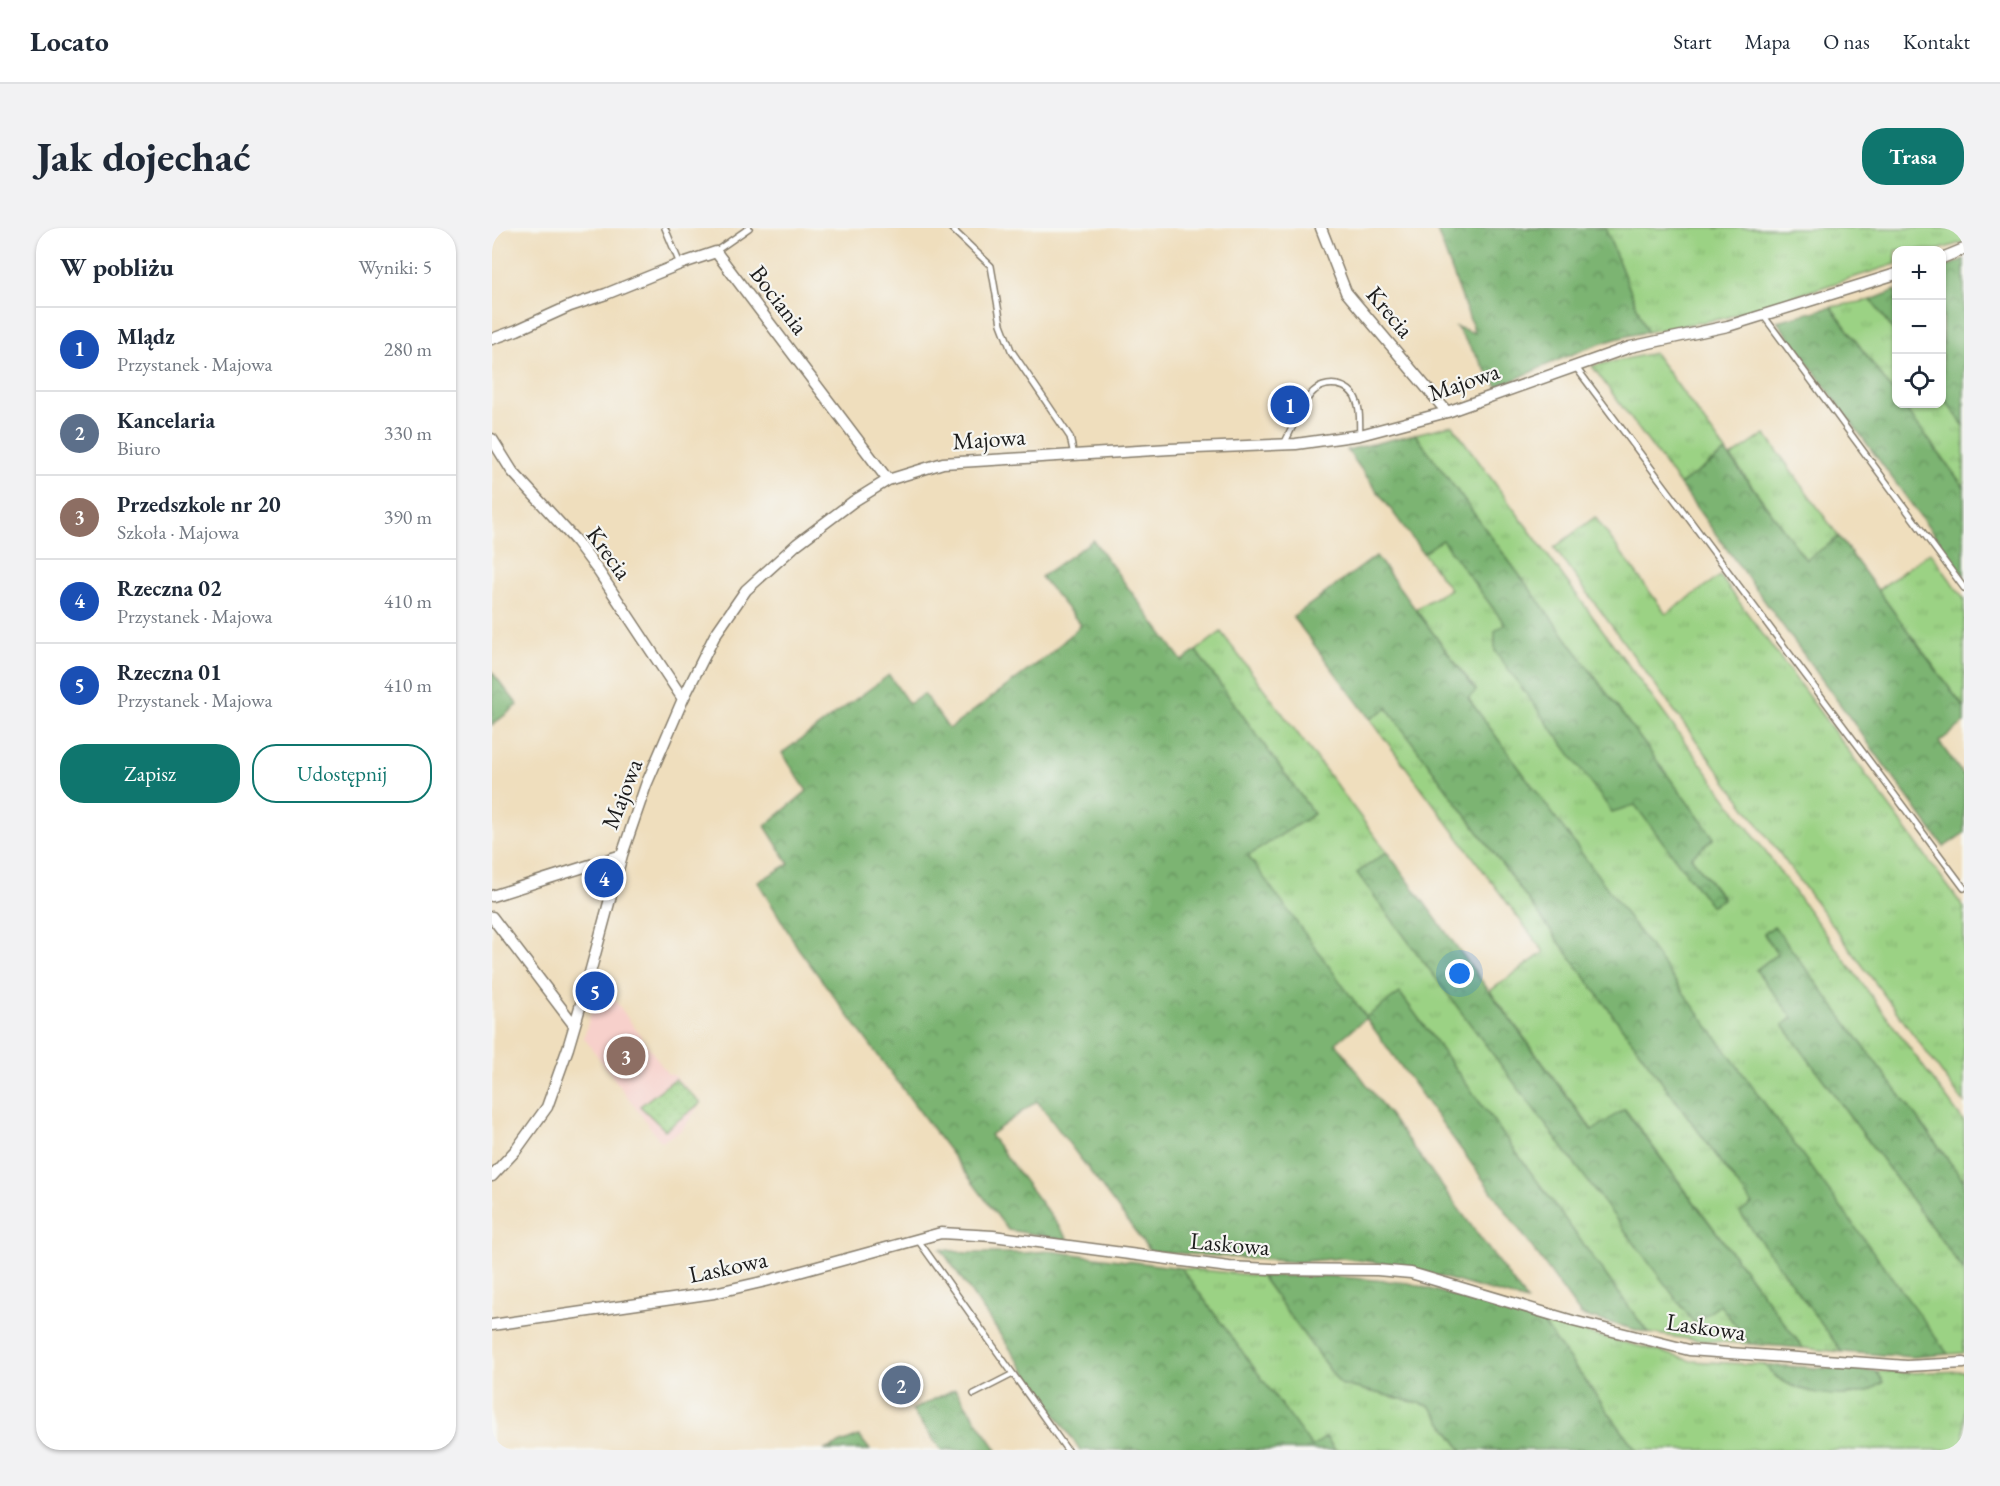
<!DOCTYPE html>
<html lang="pl">
<meta charset="utf-8">
<style>
:root{--surface:#fff;--page:#f2f2f3;--text:#1f2937;--muted:#747a83;--line:#e0e1e3;--accent:#0f766e}
body{margin:0;font-family:"EB Garamond",serif;background:var(--page);color:var(--text)}
.controls{position:absolute;right:18px;top:18px;display:grid;overflow:hidden;border-radius:12px;box-shadow:0 2px 4px #0004}
.controls button{width:54px;height:54px;display:grid;place-items:center;padding:0;border:0;border-bottom:2px solid var(--line);background:var(--surface);color:var(--text);font:30px sans-serif}
.you{position:absolute;left:968px;top:746px;width:21px;height:21px;margin:-15px;border:4px solid #fff;border-radius:50%;background:#1a73e8;box-shadow:0 0 0 9px #1a73e833}
.badge{display:grid;place-items:center;width:39px;height:39px;border-radius:50%;background:var(--accent);color:#fff;font-size:20px;font-weight:700}
.pin{position:absolute;translate:-50% -50%;border:3px solid #fff;box-shadow:0 2px 6px #0006}
.list{margin:0;padding:0;list-style:none}
h2{display:flex;justify-content:space-between;align-items:center;height:78px;margin:0;padding:0 24px;font-size:26px}
h2 small{font-size:20px;font-weight:400;color:var(--muted)}
.list li{display:grid;grid-template-columns:39px 1fr auto;gap:18px;align-items:center;box-sizing:border-box;height:84px;padding:0 24px;border-top:2px solid var(--line)}
.list b{display:block;font-size:22px;white-space:nowrap}
.list p{margin:0;font-size:20px;white-space:nowrap;color:var(--muted)}
.list em{font-size:20px;font-style:normal;color:var(--muted)}
.actions{display:flex;gap:12px;padding:18px 24px}
.actions a{flex:1;padding:14px 0;border:2px solid var(--accent);border-radius:24px;text-align:center;font-size:21px;color:var(--accent)}
.actions .main{background:var(--accent);color:#fff}
.icon{flex:none;width:33px;height:33px;fill:none;stroke:currentColor;stroke-width:2;stroke-linecap:round;stroke-linejoin:round}
.map{position:relative;flex:none;width:1472px;height:1222px;overflow:hidden;border-radius:24px}
header{display:flex;align-items:center;gap:36px;box-sizing:border-box;height:84px;padding:0 30px;background:var(--surface);border-bottom:2px solid var(--line)}
header strong{font-size:28px}
nav{display:flex;gap:33px;margin-inline-start:auto;font-size:21px}
.intro{display:flex;align-items:center;justify-content:space-between;box-sizing:border-box;height:144px;padding:0 36px}
h1{margin:0;font-size:42px}
.button{padding:15px 27px;border-radius:24px;background:var(--accent);color:#fff;font-size:21px;font-weight:700}
main{display:flex;gap:36px;padding:0 36px}
aside{flex:1;background:var(--surface);border-radius:24px;box-shadow:0 2px 4px #0004}
.map>svg:first-child{display:block}
.built{fill:#f7d0cb}
.grass{fill:url(#grass-tufts);stroke:#5c7750;stroke-width:1.5}
.forest{fill:url(#forest-crowns);stroke:#4c6847;stroke-width:1.5}
.park{fill:url(#park-dots);stroke:#5c7750;stroke-width:1.5}
.lines{fill:none;stroke-linecap:round;stroke-linejoin:round}
.service-casing{stroke:#867d6c;stroke-width:8}
.minor-casing{stroke:#867d6c;stroke-width:13}
.service{stroke:#fff;stroke-width:5}
.minor{stroke:#fff;stroke-width:10}
.labels{text-anchor:middle;stroke-width:4.5;stroke-linejoin:round;paint-order:stroke}
.street-label{font-size:24px;fill:#1c1c1c;stroke:#f6f6f2}
</style>
<header>
<strong>Locato</strong>
<nav><a>Start</a><a>Mapa</a><a>O nas</a><a>Kontakt</a></nav>
</header>
<div class="intro"><h1>Jak dojechać</h1><a class="button">Trasa</a></div>
<main>
<aside>
<h2>W pobliżu<small>Wyniki: 5</small></h2>
<ul class="list">
<li><span class="badge" style="background:#1a4fb4">1</span><div><b>Mlądz</b><p>Przystanek · Majowa</p></div><em>280 m</em></li>
<li><span class="badge" style="background:#5c6f8a">2</span><div><b>Kancelaria</b><p>Biuro</p></div><em>330 m</em></li>
<li><span class="badge" style="background:#8d6e63">3</span><div><b>Przedszkole nr 20</b><p>Szkoła · Majowa</p></div><em>390 m</em></li>
<li><span class="badge" style="background:#1a4fb4">4</span><div><b>Rzeczna 02</b><p>Przystanek · Majowa</p></div><em>410 m</em></li>
<li><span class="badge" style="background:#1a4fb4">5</span><div><b>Rzeczna 01</b><p>Przystanek · Majowa</p></div><em>410 m</em></li>
</ul>
<div class="actions"><a class="main">Zapisz</a><a>Udostępnij</a></div>
</aside>
<div class="map">
<svg width="1472" height="1222" viewBox="0 0 1472 1222">
<defs>
<pattern id="grass-tufts" width="24" height="20" patternUnits="userSpaceOnUse" patternTransform="scale(1.5)"><rect width="24" height="20" fill="#9bd284"/><path d="M3 7l-1-3M5 7V3M7 7l1-3M15 17l-1-3M17 17v-4M19 17l1-3" fill="none" stroke="#85b471"/></pattern>
<pattern id="forest-crowns" width="20" height="18" patternUnits="userSpaceOnUse" patternTransform="scale(1.5)"><rect width="20" height="18" fill="#7cb472"/><path d="M2 6a3 3 0 1 1 6 0M12 15a3 3 0 1 1 6 0" fill="none" stroke="#65925d"/></pattern>
<pattern id="park-dots" width="8" height="8" patternUnits="userSpaceOnUse" patternTransform="scale(1.5)"><rect width="8" height="8" fill="#9bd284"/><path d="M2 2h.1M6 6h.1" fill="none" stroke="#85b471" stroke-width="1.8" stroke-linecap="round"/></pattern>
</defs>
<rect width="100%" height="100%" fill="#f6f6f2"/>
<filter id="ink" filterUnits="userSpaceOnUse"><feTurbulence type="fractalNoise" baseFrequency=".0167" numOctaves="2"/><feDisplacementMap in="SourceGraphic" scale="12" xChannelSelector="R" yChannelSelector="G"/><feConvolveMatrix kernelMatrix="1 2 1 2 8 2 1 2 1" color-interpolation-filters="sRGB"/></filter>
<filter id="wash" filterUnits="userSpaceOnUse"><feTurbulence type="fractalNoise" baseFrequency=".008" numOctaves="4" result="noise"/><feDisplacementMap in="SourceGraphic" scale="24" xChannelSelector="R" yChannelSelector="G"/><feGaussianBlur stdDeviation="1.35" result="paint"/><feColorMatrix in="noise" values="0 0 0 0 0 0 0 0 0 0 0 0 0 0 0 0 0 1.4 0 .05"/><feComposite in="paint" operator="in"/></filter>
<g filter="url(#wash)">
<rect width="100%" height="100%" fill="#efdebd"/>
<path class="built" d="M108,751L175,845L183,848L209,875L190,902L169,914L92,810Z"/>
<path class="grass" d="M1113,0H1472V14L1446,22H1404V36L1233,90L1155,104Z
M1379,72L1404,106V168L1339,79Z
M1162,125L1234,223L1188,257L1100,138Z
M1450,167L1472,198V259L1410,176H1450Z
M960,197L1472,894V953L1282,698L1272,706L1285,726L1264,742L1301,790L1291,797L1472,1043V1125L1455,1126L976,470L984,462L923,381L958,361L931,325L950,311L1013,396L1120,584L1143,576L1219,678L1231,670L1199,629L1222,610L923,206Z
M1273,206L1347,309L1314,332L1239,229Z
M1103,289L1174,386L1228,348L1472,680V875L1062,320Z
M1438,324L1472,371V480L1386,362Z
M729,404L895,624L865,645L1203,1095L1228,1077L1258,1116L1204,1112L1156,1105L908,765L874,790L755,628L822,586L704,423Z
M895,480L1260,976L1249,985L1350,1124L1311,1120L1133,881L1101,903L998,763L1052,724L878,491Z
M689,1040L769,1048L848,1156L938,1178L970,1222H843L834,1209L820,1220Z
M1050,1094L1167,1123L1199,1133L1273,1137L1285,1150L1302,1159L1359,1166L1378,1162L1392,1154L1384,1143L1418,1145L1472,1143V1222H1144Z"/>
<path class="forest" d="M944,0H1113L1155,104C1107,111 1051,139 1006,159L964,99L983,105Z
M1472,31V198L1450,167V41Z
M1404,62V106L1379,72Z
M1339,79L1404,168V176H1410L1472,259V348L1285,93Z
M923,206L1222,610L1199,629L1231,671L1219,678L1143,577L1120,584L1003,423V403L1013,396L950,312L931,325L855,222Z
M1234,224L1314,332L1347,309L1472,480V495L1447,514L1472,548V605L1452,619L1188,257Z
M601,312L690,433L704,423L822,586L756,628L874,789L908,765L1156,1105L1089,1087L874,790L844,815L1035,1073L910,1038L850,1030L805,1034L658,1023L545,873L498,907L577,1012L516,1002L306,720L266,654L297,636L273,598L315,563L290,525L397,447L417,476L432,466L457,501L558,426L589,397L549,349Z
M884,328L984,463L976,470L1456,1126L1421,1129L1350,1124L1248,985L1260,976L895,480L878,491L801,389Z
M0,444L26,477L0,497Z
M895,624L1100,903L1132,881L1311,1120L1258,1116L1228,1077L1202,1095L865,645Z
M1282,698L1472,953V1043L1291,797L1301,790L1264,742L1285,726L1272,706Z
M449,1021L474,1025H533L557,1023L689,1040L820,1219L834,1209L843,1222H588Z
M769,1048H838L917,1055L1050,1094L1144,1222H970L938,1178L848,1156Z
M1273,1137L1384,1143L1392,1154C1387,1157 1382,1161 1376,1163C1345,1173 1292,1164 1273,1137Z
M463,1161L505,1222H449L420,1182Z
M367,1208L378,1222H332Z"/>
<path class="park" d="M183,851L209,875L173,902L148,878Z"/>
</g>
<g filter="url(#ink)">
<g class="lines">
<g class="service-casing">
<path id="service" d="M173,0L188,36
M459,0L499,38L509,96L519,122L578,209L582,227
M224,23L257,0
M1271,87L1472,360
M1083,138L1472,660
M792,216C799,203 810,176 819,166C832,151 859,154 865,174C869,184 867,196 868,207
M426,1012L575,1222
M482,1166L521,1146"/>
</g>
<g class="minor-casing">
<path id="minor" d="M829,0L854,64L955,184
M1450,30L1472,21
M0,111L25,102L78,78L114,66L188,36L224,24L396,252
M0,211L20,243L84,313L107,344L191,471
M0,668L130,627
M0,689L82,797
M0,948L24,922L55,879L76,820L96,752L130,627L154,557L191,471L223,407L254,362L305,316L362,273L396,252L451,235L678,221L804,216L868,207L955,184L1138,119L1236,98L1404,46
M0,1097L222,1065L274,1053L449,1005L501,1008L737,1039L779,1041L885,1042L919,1045L1081,1093L1197,1122L1415,1138L1472,1135"/>
</g>
<use href="#service" class="service"/>
<use href="#minor" class="minor"/>
</g>
</g>
<g class="labels">
<g class="street-label">
<text transform="translate(287 72) rotate(53)" y="8">Bociania</text>
<text transform="translate(898 84) rotate(50)" y="8">Krecia</text>
<text transform="translate(972 154) rotate(-19)" y="8">Majowa</text>
<text transform="translate(497 211) rotate(-4)" y="8">Majowa</text>
<text transform="translate(117 325) rotate(54)" y="8">Krecia</text>
<text transform="translate(130 566) rotate(-69)" y="8">Majowa</text>
<text transform="translate(738 1016) rotate(5)" y="8">Laskowa</text>
<text transform="translate(236 1039) rotate(-12)" y="8">Laskowa</text>
<text transform="translate(1214 1099) rotate(8)" y="8">Laskowa</text>
</g>
</g>
</svg>
<div class="controls">
<button>+</button>
<button>−</button>
<button><svg class="icon" aria-label="locate" viewBox="0 0 24 24"><circle cx="12" cy="12" r="6"/><path d="M12 2v4M12 18v4M2 12h4M18 12h4"/></svg></button>
</div>
<div class="you"></div>
<div class="pin badge" style="left:798px;top:177px;background:#1a4fb4">1</div>
<div class="pin badge" style="left:409px;top:1157px;background:#5c6f8a">2</div>
<div class="pin badge" style="left:134px;top:828px;background:#8d6e63">3</div>
<div class="pin badge" style="left:112px;top:650px;background:#1a4fb4">4</div>
<div class="pin badge" style="left:103px;top:763px;background:#1a4fb4">5</div>
</div>
</main>
